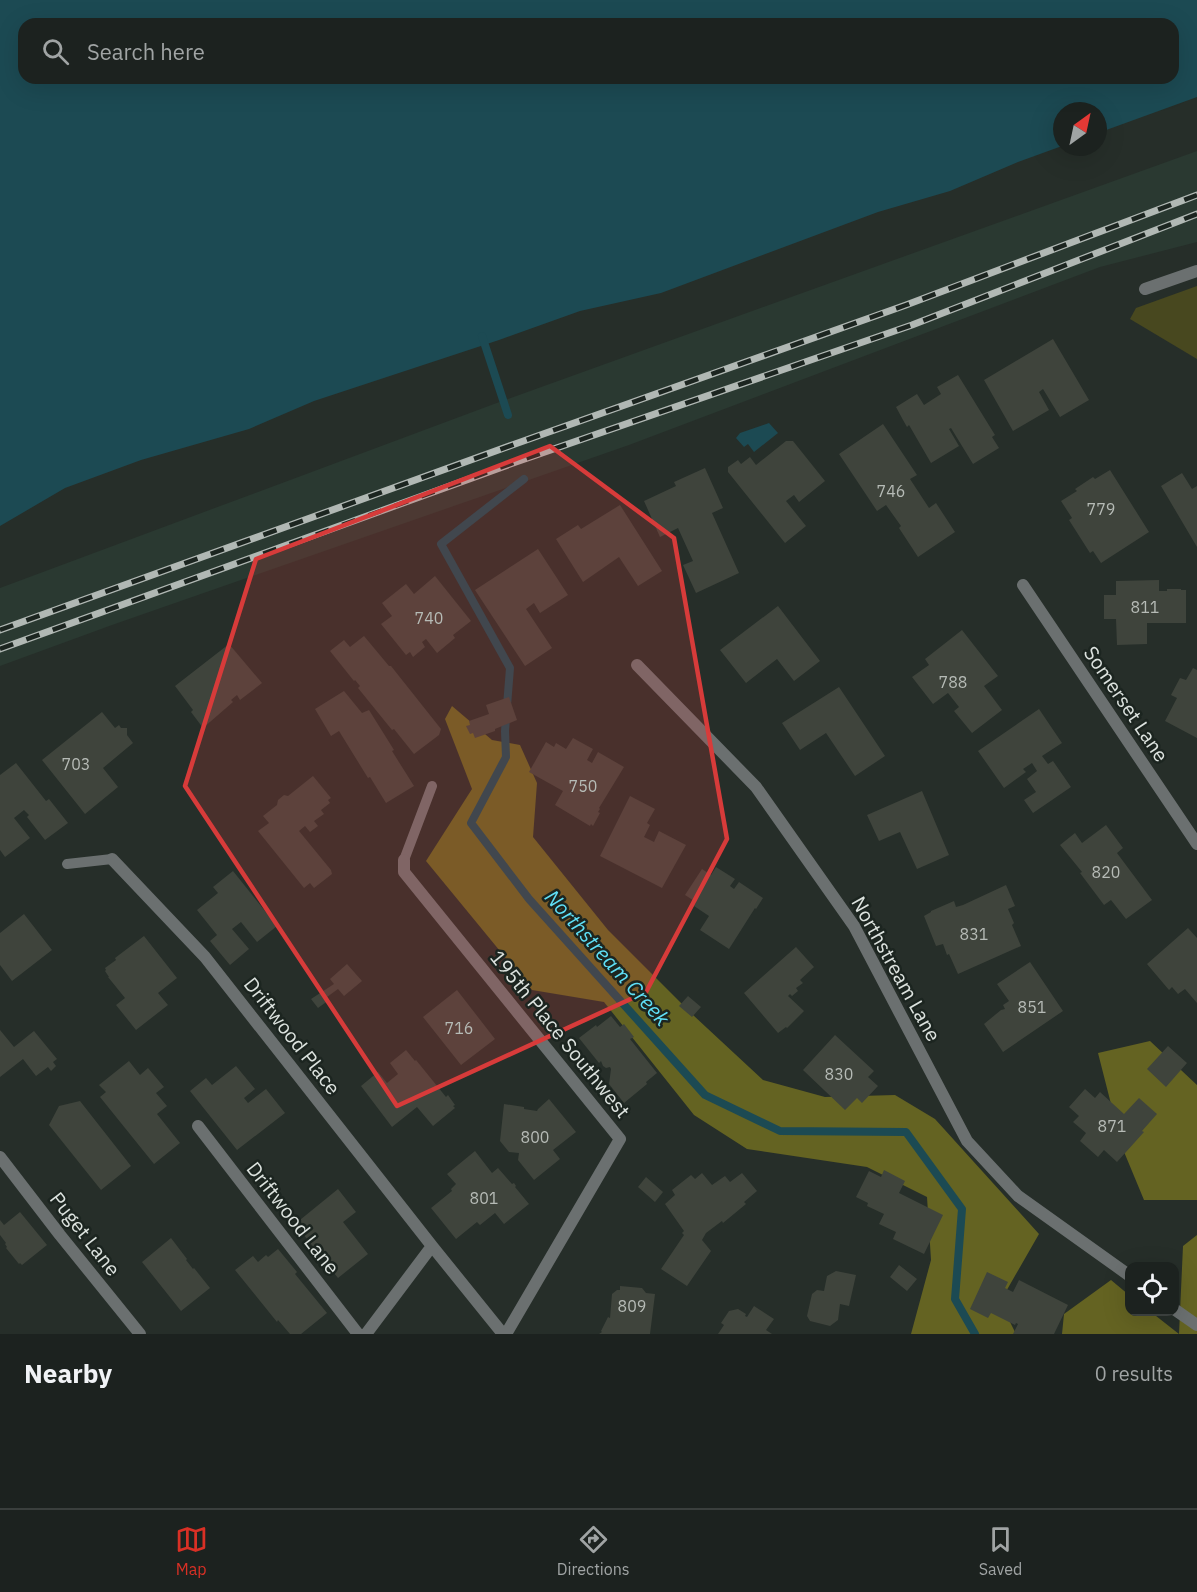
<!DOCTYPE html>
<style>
:root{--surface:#1c221f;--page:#252a28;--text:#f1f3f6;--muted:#a0a4a4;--line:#3a3f3d;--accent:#d93025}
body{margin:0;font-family:"IBM Plex Sans",sans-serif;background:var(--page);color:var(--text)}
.controls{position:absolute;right:18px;bottom:18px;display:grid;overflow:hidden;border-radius:12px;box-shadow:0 6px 24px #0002}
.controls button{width:54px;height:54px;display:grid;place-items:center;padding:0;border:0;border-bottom:2px solid var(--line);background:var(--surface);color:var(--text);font:30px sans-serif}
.compass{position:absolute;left:1053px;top:102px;width:54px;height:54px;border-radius:50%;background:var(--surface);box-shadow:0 6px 24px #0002;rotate:33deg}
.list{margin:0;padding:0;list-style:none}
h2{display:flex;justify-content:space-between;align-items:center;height:78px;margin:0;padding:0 24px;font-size:26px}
h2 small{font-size:20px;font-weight:400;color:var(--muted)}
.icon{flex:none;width:33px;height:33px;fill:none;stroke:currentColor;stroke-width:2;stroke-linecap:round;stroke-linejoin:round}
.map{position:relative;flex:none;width:1197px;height:1334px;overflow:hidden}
.search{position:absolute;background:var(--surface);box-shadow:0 6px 24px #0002;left:18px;right:18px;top:18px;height:66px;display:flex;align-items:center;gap:15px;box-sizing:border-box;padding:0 21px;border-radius:18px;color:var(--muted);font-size:22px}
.sheet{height:174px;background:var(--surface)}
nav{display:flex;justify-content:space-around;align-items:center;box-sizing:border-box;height:84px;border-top:2px solid var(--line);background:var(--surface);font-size:16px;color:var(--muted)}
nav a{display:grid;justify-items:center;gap:3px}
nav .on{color:var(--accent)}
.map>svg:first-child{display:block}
.built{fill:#2a3931}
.green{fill:#48481f}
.forest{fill:#646322}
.water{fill:#1c4a53;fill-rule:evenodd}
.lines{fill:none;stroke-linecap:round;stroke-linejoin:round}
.stream{stroke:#1c4a53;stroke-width:8}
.building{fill:#3f443c}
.service{stroke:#6b7070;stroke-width:10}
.minor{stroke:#6b7070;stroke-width:12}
.rail-casing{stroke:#b1b8b4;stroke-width:7}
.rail{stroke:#1c2520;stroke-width:4.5;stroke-dasharray:14;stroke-linecap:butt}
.marked{fill:#d73b3a;fill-opacity:0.2;stroke:#d73b3a;stroke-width:4.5;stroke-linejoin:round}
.labels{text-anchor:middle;stroke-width:5;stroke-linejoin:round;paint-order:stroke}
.number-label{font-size:16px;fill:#b6bbb6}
.street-label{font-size:20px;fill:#dde3df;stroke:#1c2520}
.water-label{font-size:21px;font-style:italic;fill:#5fdff6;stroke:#1c2520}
</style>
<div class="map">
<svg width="1197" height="1334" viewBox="0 0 1197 1334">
<rect width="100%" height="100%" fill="#262e29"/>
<path class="built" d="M1197,151V242L1100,267L629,445L112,625L0,666V588L494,404Z"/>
<path class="green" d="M1197,286V359L1130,319L1136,308Z"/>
<path class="forest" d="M452,706L492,740L520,745L537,783L533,837L608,930L693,1015L763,1080L825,1097L895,1095L935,1119L1039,1234L1000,1302L1016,1334H911L931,1260L927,1197L867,1167L747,1149L694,1115L604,1002L532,990L426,861L472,789L445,719Z
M1150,1041L1197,1085V1200H1144L1122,1147L1098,1053Z
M1197,1235V1334H1062L1064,1314L1111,1280L1129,1295L1130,1312H1151L1179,1334L1183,1246Z"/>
<path class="water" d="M0,0H1197V97L1098,133V111H1062V146L1018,162L950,191L878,212L661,293L580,311L499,340L314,401L249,429L141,460L65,488L0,526ZM24,24H1173V78H24Z
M769,423L778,433L754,452L748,444L744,447L736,438L740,433Z"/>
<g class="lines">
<path class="stream" d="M482,336L508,415
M524,479L441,544L510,668L505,731L506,757L471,823L529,899L705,1095L780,1131L906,1132L962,1209L955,1299L975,1334"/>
</g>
<path class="building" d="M1053,339L1089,400L1060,417L1043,389L1039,392L1049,410L1013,431L984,380Z
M958,375L995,435L992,437L999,448L973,464L951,428L949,429L959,446L931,463L909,425L907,427L903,420L896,407L917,394L924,405L941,394L937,387Z
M883,424L917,475L910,479L929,508L936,503L955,532L918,557L899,528L901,526L886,505L877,511L839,454Z
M786,441H793L825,481L799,502L794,495L786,501L806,526L785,543L728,472V467L738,460L741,464L750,457L756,465Z
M705,468L723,508L712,513L739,573L696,593L683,565L693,561L678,528L660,537L644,501L676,486L674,482Z
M1110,470L1149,532L1101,563L1093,551L1090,553L1069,520L1072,518L1061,501L1077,491L1075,489L1093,477L1095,479Z
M1182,473L1192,489L1197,486V547L1161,486Z
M620,505L662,571L638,586L619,557L583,582L556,539L578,525L581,529Z
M538,549L568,595L540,613L534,603L526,609L552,648L525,666L475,590Z
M435,576L471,621L453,635L455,638L437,653L426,639L422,642L425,647L413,657L410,652L406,655L381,624L392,616L382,603L406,584L414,594Z
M1159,580V591H1167V589H1181V590H1186V623H1147V644L1117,645L1116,619H1104V595H1116V581Z
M778,606L820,661L794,681L777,659L746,683L720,650Z
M962,630L998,676L984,686L1002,710L972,733L954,711L959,707L948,693L933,704L912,677L929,665L925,659Z
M364,636L389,666H391L441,729L439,735L414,754L394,729L392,730L358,688L360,686L355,680L354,681L330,651L344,640L350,647Z
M229,644L262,683L240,700L237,695L231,700L233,702L203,728L191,712L193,710L175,686Z
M1193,668L1197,670V738L1165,721L1177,698L1171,695L1180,678L1186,680Z
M839,687L885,756L855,776L826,733L800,750L782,723Z
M344,691L362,713L369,710L394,750L392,751L397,759L414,786L386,803L370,777L368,778L339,731L331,736L315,709Z
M509,697L517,720L495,729V731L475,738L473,733L470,734L466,726L470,725L469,721L489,714L486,705Z
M1039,709L1062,743L1042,756L1048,764L1053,761L1071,787L1033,813L1024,800L1036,792L1027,779L1037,771L1032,763L1023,769L1026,772L1004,788L978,751Z
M102,712L115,728L119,725L121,728H127V735L133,743L103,768L118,787L85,814L42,760Z
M573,738L593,749L587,760L592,763L598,752L624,767L599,808L600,809L598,812L600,813L593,826L591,824L590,826L555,805L563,791L529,772L546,742L554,747L556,743L566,749Z
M16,763L46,801L49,799L68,823L45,840L27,817L29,815L24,810L14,818L30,838L5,857L0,850V775Z
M313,776L331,798L328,800L330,803L321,810L324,814L314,821L318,826L310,832L305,826L299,831L331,870L332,874L314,888L310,883L304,888L258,831L269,823L263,816L277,805L278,800L284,795L288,796Z
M922,791L949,855L917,869L900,832L879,841L867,815Z
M630,796L655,809L647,823L650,825L644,837L654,842L659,831L686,845L662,888L600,856Z
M1106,825L1123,848L1117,853L1152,900L1126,919L1111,900L1104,905L1080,873L1082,872L1060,845L1075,833L1082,843Z
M716,867L735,879L730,886L734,889L739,882L763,898L756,909L755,908L729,949L700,930L709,916L694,906L696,902L685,895L702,869L711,875Z
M233,871L277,926L257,942L241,922L232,929L249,949L230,965L210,941L217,935L197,910L218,893L213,887Z
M1006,885L1015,906L1008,909L1014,923L1012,925L1021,946L958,974L949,954L947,955L943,944L936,946L924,916L931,912V911L954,901L956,907L963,905Z
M24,914L52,950L12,981L0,965V933Z
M1188,928L1197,938V1003L1185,989L1178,994L1172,987L1169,990L1147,964Z
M144,936L177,978L158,993L168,1005L136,1030L116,1005L125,998L108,977H109L105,971L106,970L105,968L116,960L115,958Z
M796,947L814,967L800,980L803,983L796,988L798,991L792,996L790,994L788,996L804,1011L787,1028L786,1027L778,1033L744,993Z
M1030,962L1063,1011L1003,1052L984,1024L1001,1010L1005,1009L1003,1005L1009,1001L997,984Z
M347,964L362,981L344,996L338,989L327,997L329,1000L318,1008L311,999L334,984L330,979Z
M457,990L495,1039L461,1065L423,1017Z
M688,996L701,1007L692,1017L679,1006Z
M611,1016L620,1027L624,1024L634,1037L630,1039L657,1073L646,1082L647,1084L624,1103L609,1084L611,1069L610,1067L606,1068L603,1066L601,1061L599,1063L579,1038L596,1025L597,1027Z
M0,1030L14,1047L34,1031L57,1059L53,1062L56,1066L51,1071L48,1067L36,1076L23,1059L0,1077Z
M835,1035L874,1071L868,1077L878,1086L862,1103L857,1098L845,1110L803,1070Z
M1168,1046L1187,1063L1166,1087L1147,1069Z
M406,1050L415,1061L416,1060L446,1097L448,1095L455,1105L453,1106L455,1108L433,1126L417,1107L392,1127L361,1086L378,1072L387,1083L398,1074L390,1063Z
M129,1061L140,1075L148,1068L164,1087L156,1093L167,1106L157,1114L180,1143L154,1164L100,1097L106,1092L99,1085Z
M236,1066L255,1089L244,1098L248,1103L266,1089L285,1113L237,1150L190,1091L206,1078L212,1085Z
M1085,1089L1095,1098L1100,1092L1124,1114L1139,1098L1157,1114L1142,1131L1144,1132L1117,1162L1104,1150L1098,1157L1080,1141L1086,1133L1073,1122L1079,1116L1069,1107Z
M549,1099L576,1132L553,1150L560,1159L534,1180L518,1160L519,1153L509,1152L500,1141L504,1104L524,1107V1109L537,1111L538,1109Z
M80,1101L131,1166L101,1190L49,1125L59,1106Z
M475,1151L492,1173L498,1168L512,1184L514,1183L516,1186L515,1187L529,1204L504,1224L495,1213L480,1225L477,1222L456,1239L431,1208L452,1191L451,1189L456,1184L447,1174Z
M884,1170L905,1181L899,1193L943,1215L924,1254L893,1239L896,1232L879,1224L884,1214L867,1206L868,1203L856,1197L869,1171L881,1177Z
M702,1173L712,1185L725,1176L730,1182L742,1173L757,1191L744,1202L746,1204L723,1223L722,1221L706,1233L702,1240L711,1251L687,1286L661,1269L684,1235L682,1233L684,1231L665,1204L675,1195L672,1190L691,1175L695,1179Z
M646,1177L663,1192L655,1202L638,1187Z
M338,1189L356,1212L343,1222L368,1254L338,1278L295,1224Z
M20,1212L47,1245L22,1265L20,1263L19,1264L6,1248L7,1247L5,1244L6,1243L0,1235V1220L4,1225Z
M171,1238L187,1259L186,1260L193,1269L194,1268L210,1288L181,1311L142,1262Z
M278,1249L297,1272L295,1274L327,1313L301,1334H290L278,1320L277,1322L235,1270L253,1256L258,1262L266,1255L268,1257Z
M899,1265L917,1279L907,1291L890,1277Z
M836,1271L856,1275L849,1306L840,1304L838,1320L830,1326L810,1321L807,1316L812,1294L817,1290L824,1291L827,1276Z
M987,1272L1008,1282L1005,1288L1013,1292L1019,1280L1068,1305L1054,1334H1013L1018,1324L1016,1323L1015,1325L991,1313L988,1318L970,1309Z
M620,1286L642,1288L646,1293L655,1294L650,1334H599L602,1332L601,1331L608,1317L610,1318L612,1294L617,1290H620Z
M754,1306L774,1319L766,1330L772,1334H718L724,1325L721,1323L729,1311L738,1309L746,1314L745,1316L747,1317Z"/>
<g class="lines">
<path class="service" d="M404,860L432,786
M67,864L112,859"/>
<path class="minor" d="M1145,289L1197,271
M1023,585L1197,844
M637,665L756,787L854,926L967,1141L1018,1196L1130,1276
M112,859L205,957L432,1246
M404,860V872L620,1139L506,1334
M198,1126L358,1334
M0,1157L60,1235L140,1334
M1174,1309L1197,1325
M366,1334L432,1246L503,1334"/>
<g class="rail-casing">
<path id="rail" d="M0,630L515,444L906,305L1197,195
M0,649L516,462L912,325L1197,214"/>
</g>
<use href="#rail" class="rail"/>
</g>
<path class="marked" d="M550,446L674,538L727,839L646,992L397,1106L185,786L256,559Z"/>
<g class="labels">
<g class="number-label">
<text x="891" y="497">746</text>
<text x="1101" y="515">779</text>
<text x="1145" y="613">811</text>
<text x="429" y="624">740</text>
<text x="953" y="688">788</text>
<text x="76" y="770">703</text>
<text x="583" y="792">750</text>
<text x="1106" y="878">820</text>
<text x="974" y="940">831</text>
<text x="1032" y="1013">851</text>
<text x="459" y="1034">716</text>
<text x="839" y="1080">830</text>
<text x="1112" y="1132">871</text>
<text x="535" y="1143">800</text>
<text x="484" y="1204">801</text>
<text x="632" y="1312">809</text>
</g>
<g class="street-label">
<text transform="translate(1126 704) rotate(56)" y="7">Somerset Lane</text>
<text transform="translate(896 969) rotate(61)" y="7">Northstream Lane</text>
<text transform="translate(560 1034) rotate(51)" y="7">195th Place Southwest</text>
<text transform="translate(292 1036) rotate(52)" y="7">Driftwood Place</text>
<text transform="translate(293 1218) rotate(52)" y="7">Driftwood Lane</text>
<text transform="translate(85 1234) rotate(52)" y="7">Puget Lane</text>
</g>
<g class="water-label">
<text transform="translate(607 958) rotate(48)" y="7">Northstream Creek</text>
</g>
</g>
</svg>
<div class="controls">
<button><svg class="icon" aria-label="locate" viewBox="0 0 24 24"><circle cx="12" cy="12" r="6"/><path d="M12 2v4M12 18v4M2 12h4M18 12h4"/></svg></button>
</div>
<svg class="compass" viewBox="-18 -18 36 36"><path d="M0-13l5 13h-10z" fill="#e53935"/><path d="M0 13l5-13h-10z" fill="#a0a4a4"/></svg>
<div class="search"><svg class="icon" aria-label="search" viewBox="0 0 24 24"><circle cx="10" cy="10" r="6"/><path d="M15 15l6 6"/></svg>Search here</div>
</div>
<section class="sheet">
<h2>Nearby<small>0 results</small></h2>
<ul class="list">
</ul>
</section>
<nav>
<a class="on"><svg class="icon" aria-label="map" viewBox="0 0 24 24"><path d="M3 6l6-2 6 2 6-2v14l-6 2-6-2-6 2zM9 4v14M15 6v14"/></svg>Map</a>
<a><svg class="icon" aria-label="directions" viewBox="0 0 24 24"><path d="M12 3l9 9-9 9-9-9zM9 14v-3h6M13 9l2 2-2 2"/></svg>Directions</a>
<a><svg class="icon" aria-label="saved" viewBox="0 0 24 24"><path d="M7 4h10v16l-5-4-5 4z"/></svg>Saved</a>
</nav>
